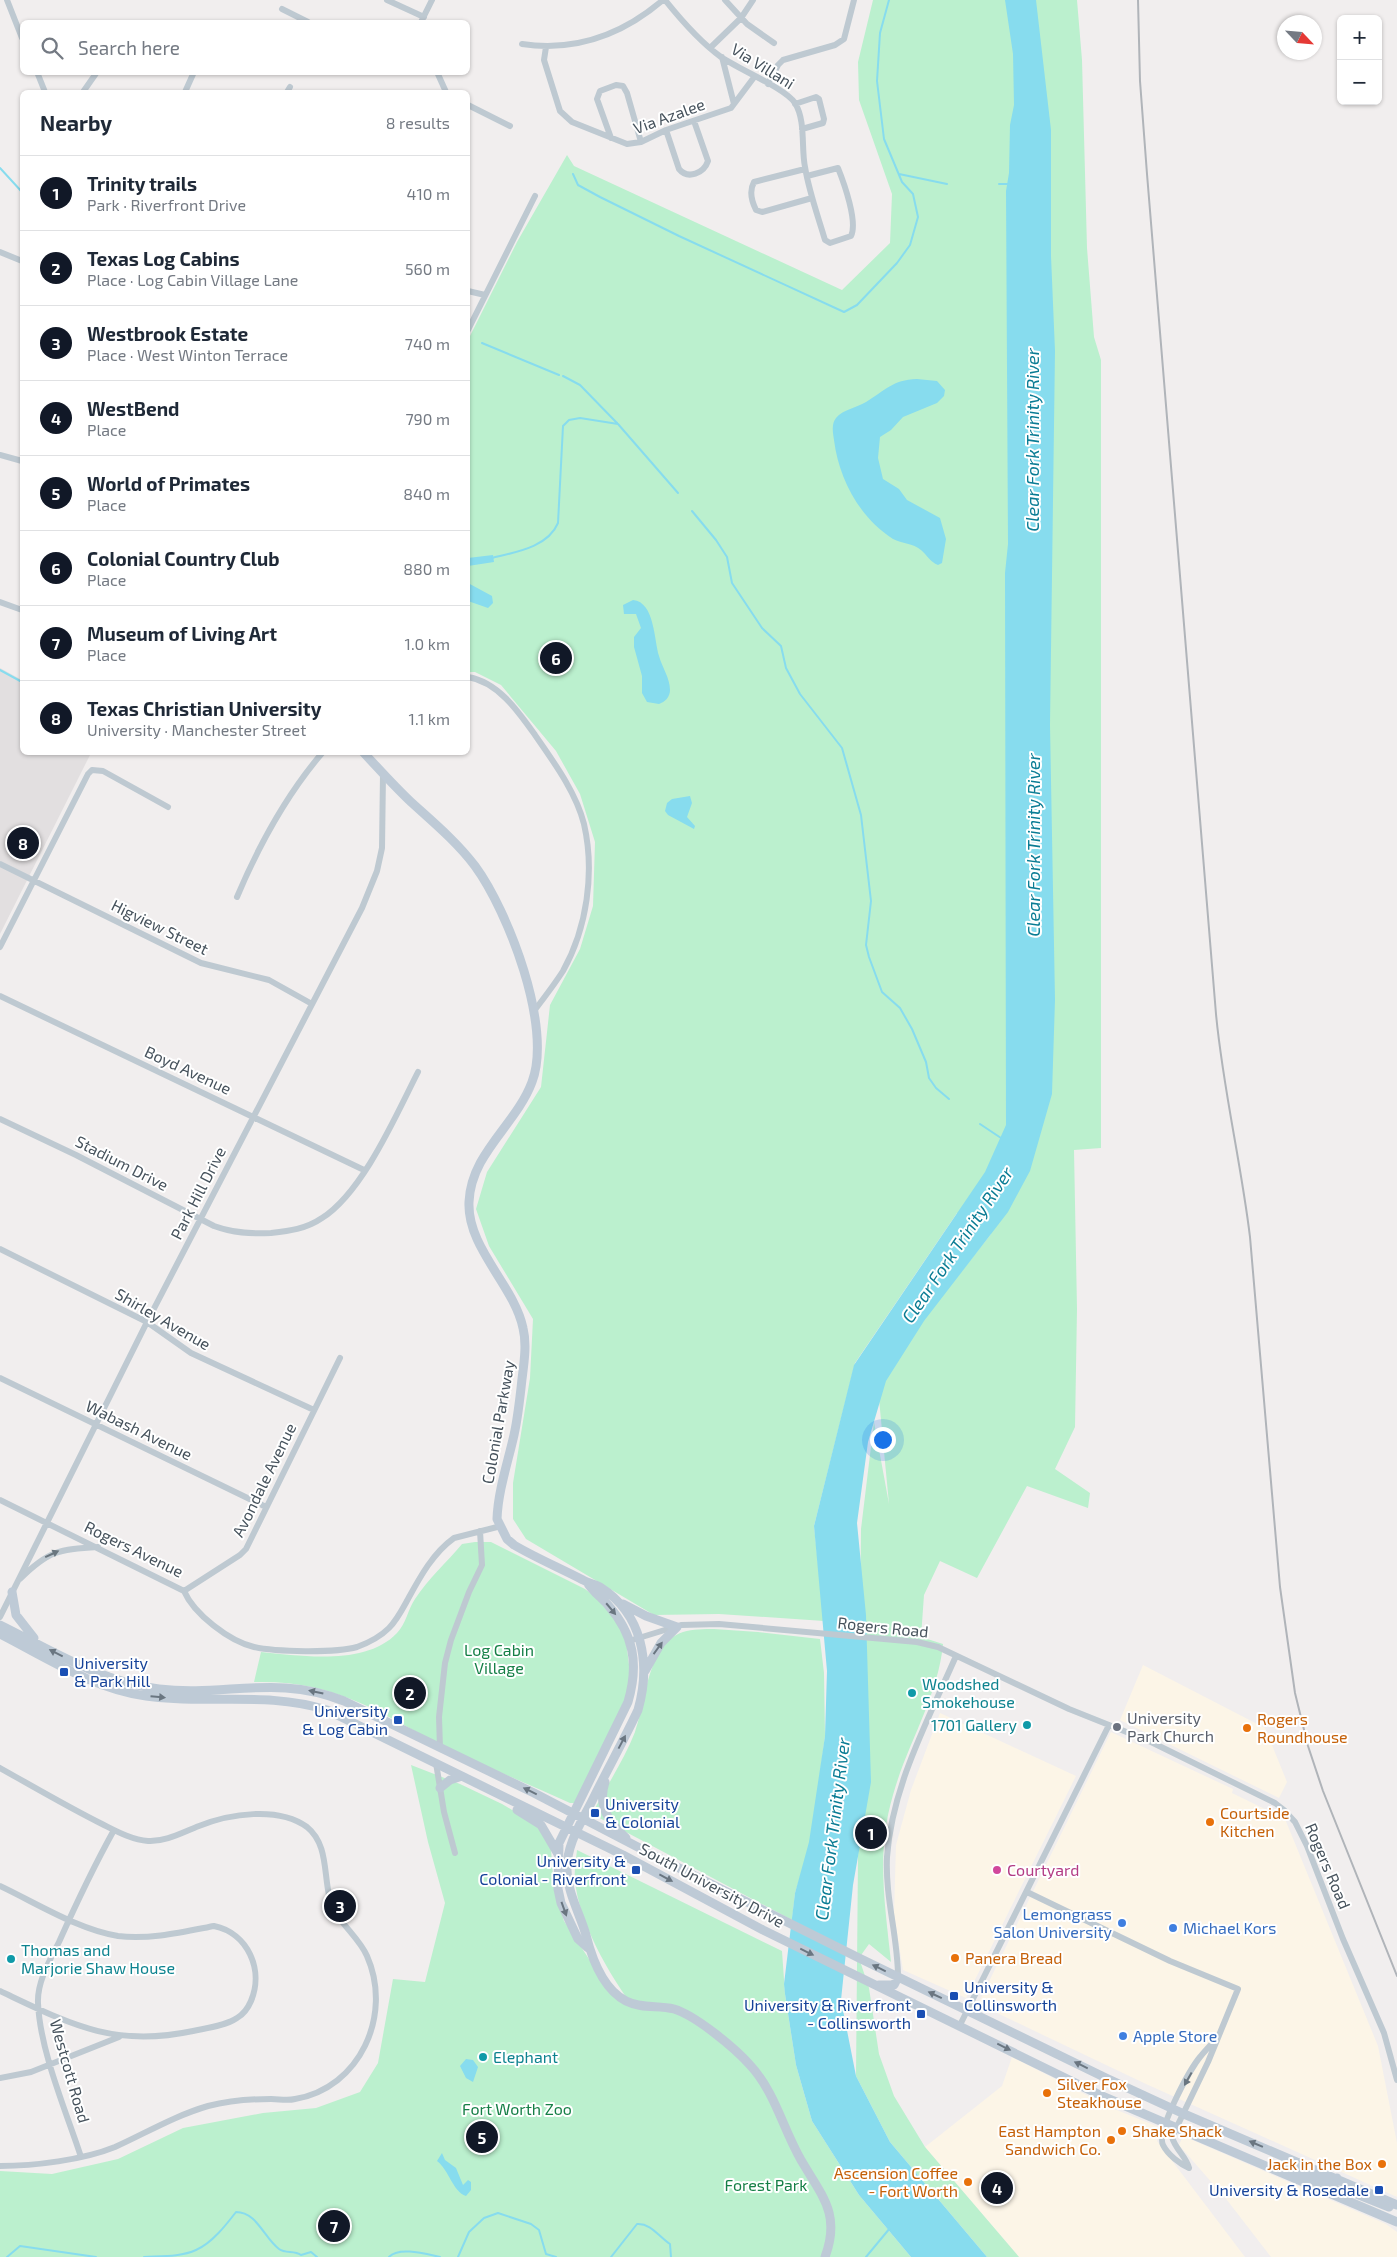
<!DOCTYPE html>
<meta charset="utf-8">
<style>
:root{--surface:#fff;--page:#f2f2f3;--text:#1f2937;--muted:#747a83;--line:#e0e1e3;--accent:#111827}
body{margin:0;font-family:"Exo 2",sans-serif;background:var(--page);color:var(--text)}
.controls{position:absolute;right:15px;top:15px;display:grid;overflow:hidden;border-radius:8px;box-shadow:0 1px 4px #0004}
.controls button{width:45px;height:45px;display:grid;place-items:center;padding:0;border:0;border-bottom:1px solid var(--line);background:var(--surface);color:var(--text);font:25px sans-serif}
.compass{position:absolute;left:1277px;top:15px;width:45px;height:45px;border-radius:50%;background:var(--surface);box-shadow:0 1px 4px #0004;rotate:116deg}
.you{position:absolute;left:882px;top:1439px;width:18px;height:18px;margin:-12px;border:4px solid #fff;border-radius:50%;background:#1a73e8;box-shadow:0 0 0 8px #1a73e833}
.badge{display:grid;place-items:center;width:32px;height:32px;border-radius:50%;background:var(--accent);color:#fff;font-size:16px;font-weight:700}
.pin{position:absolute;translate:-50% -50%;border:2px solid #fff;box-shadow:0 1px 5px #0006}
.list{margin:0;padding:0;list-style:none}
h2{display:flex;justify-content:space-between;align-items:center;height:65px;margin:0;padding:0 20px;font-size:21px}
h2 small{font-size:16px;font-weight:400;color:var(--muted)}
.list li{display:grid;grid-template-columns:32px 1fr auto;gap:15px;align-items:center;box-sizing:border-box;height:75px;padding:0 20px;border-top:1px solid var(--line)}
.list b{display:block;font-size:19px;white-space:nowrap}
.list p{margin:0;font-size:16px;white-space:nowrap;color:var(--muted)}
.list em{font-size:16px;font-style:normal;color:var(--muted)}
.icon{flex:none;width:28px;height:28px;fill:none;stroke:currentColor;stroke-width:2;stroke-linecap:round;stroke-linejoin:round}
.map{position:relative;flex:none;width:1397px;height:2257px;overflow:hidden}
.search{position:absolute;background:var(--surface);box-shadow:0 1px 4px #0004;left:20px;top:20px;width:450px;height:55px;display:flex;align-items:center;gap:12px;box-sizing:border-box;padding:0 18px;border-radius:8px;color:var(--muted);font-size:19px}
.panel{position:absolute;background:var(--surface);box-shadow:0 1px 4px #0004;left:20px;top:90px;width:450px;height:665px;border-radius:8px}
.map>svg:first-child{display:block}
.commercial{fill:#fcf5e7}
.education{fill:#e2dfe0}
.green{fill:#bbf0ce}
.water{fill:#87dcee}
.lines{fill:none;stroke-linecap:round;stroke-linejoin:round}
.stream{stroke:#87dcee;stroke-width:2}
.street{stroke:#bec9d1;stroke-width:6}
.secondary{stroke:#becad6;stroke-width:9}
.rail{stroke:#b0b4b9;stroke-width:2}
.oneway{fill:#6a767f}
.oneway2{fill:#6a7681}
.transit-dot{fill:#1a4fb4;stroke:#fff;stroke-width:2}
.culture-dot{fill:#0f9aa8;stroke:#fff;stroke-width:2}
.worship-dot{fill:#6b7280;stroke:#fff;stroke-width:2}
.food-dot{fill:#e8710a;stroke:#fff;stroke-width:2}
.hotel-dot{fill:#d1479c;stroke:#fff;stroke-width:2}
.shop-dot{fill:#3f7fe0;stroke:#fff;stroke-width:2}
.labels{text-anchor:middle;stroke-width:4;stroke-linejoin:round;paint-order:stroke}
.street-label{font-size:16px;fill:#46525c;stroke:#fff}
.park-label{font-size:16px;fill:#157f46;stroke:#fff}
.transit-label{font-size:16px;fill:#164399;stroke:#fff;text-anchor:end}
.culture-label{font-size:16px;fill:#0d838f;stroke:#fff;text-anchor:start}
.worship-label{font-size:16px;fill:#5b616d;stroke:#fff;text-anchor:start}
.food-label{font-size:16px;fill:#c56008;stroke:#fff;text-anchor:start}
.hotel-label{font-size:16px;fill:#b23c85;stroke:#fff;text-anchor:start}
.shop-label{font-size:16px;fill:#366cbe;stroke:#fff;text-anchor:start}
.water-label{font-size:18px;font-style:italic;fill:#0a7c94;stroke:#fff}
</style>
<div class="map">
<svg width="1397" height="2257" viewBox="0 0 1397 2257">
<rect width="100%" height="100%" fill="#f1eeee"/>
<path class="commercial" d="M1143,1665L1265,1728L1287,1782L1279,1798L1120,1720Z
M940,1713L1076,1776L966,1998L903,1970L894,1914L896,1845L911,1790Z
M1111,1732L1233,1789L1232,1793L1285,1819L1378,2046L1397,2143V2197L1146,2084L978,2004Z
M1012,2057L1112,2108L1161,2128L1157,2141L1245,2257H1019L925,2147L1002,2086Z
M1183,2136L1386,2224L1397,2232V2257H1271L1227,2200L1179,2145Z"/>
<path class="education" d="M0,668L22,680V752L91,753L0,934Z"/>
<path class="green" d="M873,0H1077L1082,60L1087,248L1094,337L1101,360V1148L1074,1150L1077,1309L1075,1427L1055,1469L1090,1493L1088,1508L1027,1486L977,1578L940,1561L924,1595L921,1637L943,1644C938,1697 907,1744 893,1795C876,1852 885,1904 891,1962L869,1944L859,1958L869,1988L879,2054L894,2096L925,2147L1019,2257H987L890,2142L856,2076L861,1529L874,1422L889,1504L877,1378L991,1234L957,1213L855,1363L814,1526L824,1621L719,1614L654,1615L526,1539L513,1519V1483L530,1378L533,1319L489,1246L476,1209L487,1172L541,1087L550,1005L580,949L593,906L595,842L580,794L556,751L501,685L475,672H468V340L517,242L567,155L574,166L842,290L890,243L892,194L859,100L858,62Z
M475,1542H491L585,1589L601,1601L613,1614L626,1640L630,1673L628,1694L575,1803H570C528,1784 486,1767 445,1747C376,1711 335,1680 254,1682L261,1652C302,1656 366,1666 397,1633C406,1624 408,1609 415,1599C428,1579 447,1562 462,1544Z
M714,1629L758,1632L820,1639L824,1673L825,1736L811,1842L795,1893L792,1920L592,1814C606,1787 624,1760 635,1732C646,1702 647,1644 683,1632C693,1629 704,1629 714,1629Z
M411,1765L460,1784L502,1804L534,1823L545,1836L551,1849L554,1890L564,1921L614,1997L634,2008C610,1976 578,1921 575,1880C574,1870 576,1860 577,1850L782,1951L785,1994L796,2065L812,2121L859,2195L911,2257H0V2171L52,2174L118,2159L183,2128L263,2113L316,2108L360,2092L378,2063L393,1979L425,1982L445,1903L428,1842Z"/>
<path class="water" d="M1005,0H1036L1051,130V256L1055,351L1050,725L1055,1000L1052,1094L1030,1171L1008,1212L924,1321L886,1381L868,1442L857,1523L866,1615L871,1782L853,1885L841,2000L856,2076L890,2142L987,2257H911L859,2195L812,2121L796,2065L785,1994L784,1984L795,1893L809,1842L825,1736L827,1671L814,1526L854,1365L985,1172L1006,1125L1005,573L1008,544L1006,191L1009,173L1010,125L1014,105L1013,54Z
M917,379L937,381L945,390L944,396L937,403L903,417L891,430L880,437L878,458L883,479L899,489L907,500L940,518L946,539L942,563L938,565C930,562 927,555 921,550C913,543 902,544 893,539C859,517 839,479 834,440C833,433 831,424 836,418C842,410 858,407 866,402C886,390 892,380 917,379Z
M493,555L494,562L468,566V558Z
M468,583L492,596L493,603L488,608L468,601Z
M633,600C655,602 654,641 659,656C662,667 670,678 670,690C670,697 665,702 659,704L647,702L642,693V676L634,647V637L641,628L636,614H624L623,605Z
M690,796L692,803L687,817L695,826L694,829L668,815L665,811L667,803L672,799Z
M466,2059L473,2060L478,2067L473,2082L466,2078L460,2066Z
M442,2153L445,2160L456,2168L463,2185L468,2180L471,2182V2190L466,2196C453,2192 449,2170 437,2161Z"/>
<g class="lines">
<path class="stream" d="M0,168L22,192
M573,174L578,185L600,197L679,236L844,312L857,305L897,263L910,245L918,217L913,194L902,182L884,139L877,81L880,33L889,0
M899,174L947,184
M999,184H1010
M482,343L559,375
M563,376L580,385L617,423
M692,511L716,540L727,557L732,583L762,628L781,646L786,668L800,694L842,748L861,815L871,901L866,945L869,957L882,992L900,1008L912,1029L926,1062L929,1078L936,1088L949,1099
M492,558C516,552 548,547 558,523L563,426L569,420L580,418L618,424L678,493
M0,670L22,682
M980,1124L1001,1138
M7,2257L20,2246L96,2257
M144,2257C160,2256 181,2257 196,2250C212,2243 226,2225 236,2212C257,2212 264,2238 279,2249C286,2254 294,2250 301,2255L311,2252L317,2257
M389,2257C399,2246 426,2254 440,2257
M458,2257L469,2232L484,2218L498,2213L531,2224L539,2230L546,2254L556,2257
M611,2257L637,2224C651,2223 659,2237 670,2244L671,2257
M866,2257L890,2228"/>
<path class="street" d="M7,0L22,38
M387,0L424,17
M665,0C681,20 700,42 721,57C738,69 785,88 795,103C806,121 801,148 805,167C809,192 818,216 825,240L830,243L851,236C858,222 844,183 838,168L807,176
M725,0L747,24L774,43
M282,9L308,22
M421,22L432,0
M522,44C576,52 622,35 663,0
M546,47L544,60L560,111L572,122L627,144L641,142L666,130L731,108L755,76
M710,48L741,18L753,0
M722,57L734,104
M37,72L45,92
M437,72L446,92
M768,84L778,65L783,60L835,45L844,39L854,0
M83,92L97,72
M185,92L194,72
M287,92L290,87
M795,104L816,97L819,99L824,119L823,123L802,129
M468,105L510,126
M666,130L679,169C688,180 704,173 708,161L694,121
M611,138L597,99L600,91L616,85L623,86L627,93L641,142
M805,169L754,182C749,191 752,202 756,210L762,212L812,198
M0,252L22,261
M468,291L485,295
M468,330L535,196
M0,455L22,461
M0,602L22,610
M468,677C498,682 518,711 535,735C553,761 576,792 584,824C595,872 587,928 563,971C554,985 544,998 534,1011
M0,864L201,963L269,980L312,1004
M237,897C259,845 286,795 323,752
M0,947L88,774L92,770L103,771L168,807
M0,996L364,1170
M0,1119L76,1155L214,1226C233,1233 250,1234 271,1233C289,1231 306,1229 322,1218C363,1192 396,1115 418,1072
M0,1249L147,1322L191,1353L314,1410
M0,1378L266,1507
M0,1500L184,1591C194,1614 229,1641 254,1647C275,1652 336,1653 357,1647C368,1643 381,1636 389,1628C397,1620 403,1608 408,1599C420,1577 433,1553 454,1538L501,1526
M20,1579C48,1551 59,1549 98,1547
M184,1591L240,1555L246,1549L340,1358
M0,1617L147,1322L362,908L377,871L382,848L383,774
M629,1641L681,1625L719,1624L917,1642L938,1647L1069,1709L1149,1741L1275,1803L1284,1810L1295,1822L1307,1846L1343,1939L1384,2033L1397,2080
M440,1748L439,1717L445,1663L451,1640L469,1592L482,1565L480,1531
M436,1763L444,1812L455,1853
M0,1768C34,1787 68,1807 102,1824C116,1831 132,1840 148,1841C166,1842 183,1832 199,1826C229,1814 278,1806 307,1827C333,1848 320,1888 336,1913C345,1928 360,1940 367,1956C393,2015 360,2088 295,2099C287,2101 279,2099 271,2099C250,2099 228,2101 208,2106C174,2116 146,2133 115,2147C83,2160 34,2166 0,2166
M0,1886C36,1903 79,1930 118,1936C149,1940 183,1932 214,1926C248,1933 264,1970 251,2001C248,2008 244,2014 237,2018C225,2026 207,2028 193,2031C113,2048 70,2024 0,1991
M1027,1892L1170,1961L1238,1989L1208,2062L1172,2137C1175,2149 1186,2156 1189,2168
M898,1977C898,1937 885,1898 887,1857C892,1786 928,1720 956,1656
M960,2025L1109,1725
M0,2078L31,2072L119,2037
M81,2157C66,2111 40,2051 38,2003C37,1982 50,1960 59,1942C76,1904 94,1866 114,1830
M1189,2168C1180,2164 1168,2155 1163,2145C1156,2131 1190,2069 1200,2057C1204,2052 1209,2047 1213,2042"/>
<path class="secondary" d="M363,752C379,769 394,786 411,802C433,822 457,842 475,866C508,911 553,1027 532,1082C516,1125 471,1153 469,1202C467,1248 514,1285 523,1328C527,1344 524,1363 522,1379C520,1398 518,1417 514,1435C508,1462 498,1491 497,1519L507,1539L514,1545C536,1558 560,1568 583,1580C588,1583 594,1584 600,1587C643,1614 651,1664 638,1710C624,1740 607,1770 592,1801C581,1823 566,1845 567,1871C568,1894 580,1914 586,1935C592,1959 603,1989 626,2001C642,2009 658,2005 674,2009C695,2015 735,2048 750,2065C775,2092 783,2129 801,2160C822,2196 841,2214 825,2257
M587,1582C592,1591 601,1597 608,1605C634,1635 639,1664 628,1702L559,1843L558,1889L561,1903L578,1939L588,1948
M12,1592L16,1615L34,1638
M623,1604L646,1616L677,1627L661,1643L645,1671
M0,1625C51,1650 101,1682 159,1689C225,1697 277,1674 344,1701L534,1793L655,1856L859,1958L1106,2078L1184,2114L1397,2205
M0,1634C47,1658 94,1689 146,1696C208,1705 266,1691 327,1710L623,1855L763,1930L1102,2096L1397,2222
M605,1782C597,1806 609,1822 626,1838
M440,1788L450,1780L462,1776
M517,1810L541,1825L558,1854
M879,1985H894L898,1977
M1285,2170C1302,2169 1321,2186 1335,2183L1337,2178
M1330,2193L1344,2189L1389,2207"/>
<path class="rail" d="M1138,0L1140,81L1147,174L1216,1014C1223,1089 1241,1162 1250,1237L1280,1587L1295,1693L1308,1746L1323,1791L1397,1976"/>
</g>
<defs><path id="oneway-solid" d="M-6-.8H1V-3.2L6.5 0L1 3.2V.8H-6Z" transform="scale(1.25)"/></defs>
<g class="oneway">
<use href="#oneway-solid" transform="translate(52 1554) rotate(-25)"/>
<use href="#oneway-solid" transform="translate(1188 2079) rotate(119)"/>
</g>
<g class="oneway2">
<use href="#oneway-solid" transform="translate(611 1609) rotate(50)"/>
<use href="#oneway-solid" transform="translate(658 1648) rotate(-54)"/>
<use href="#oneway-solid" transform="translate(56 1653) rotate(-153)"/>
<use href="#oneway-solid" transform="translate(316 1692) rotate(-168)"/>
<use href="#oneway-solid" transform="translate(158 1697) rotate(5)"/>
<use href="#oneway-solid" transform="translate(622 1742) rotate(-62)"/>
<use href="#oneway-solid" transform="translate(530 1791) rotate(-154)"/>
<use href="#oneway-solid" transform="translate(666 1878) rotate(28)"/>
<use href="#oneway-solid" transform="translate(564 1909) rotate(70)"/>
<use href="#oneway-solid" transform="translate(807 1952) rotate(26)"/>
<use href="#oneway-solid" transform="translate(879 1968) rotate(-154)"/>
<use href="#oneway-solid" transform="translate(935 1995) rotate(-155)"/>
<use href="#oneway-solid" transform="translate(1004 2047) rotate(26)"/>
<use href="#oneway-solid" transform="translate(1081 2065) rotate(-154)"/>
<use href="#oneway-solid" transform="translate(1256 2144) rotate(-157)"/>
</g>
<g class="transit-dot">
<rect x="59" y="1667" width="10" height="10" rx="2.5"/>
<rect x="393" y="1715" width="10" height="10" rx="2.5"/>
<rect x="590" y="1808" width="10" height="10" rx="2.5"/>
<rect x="631" y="1865" width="10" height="10" rx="2.5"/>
<rect x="949" y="1991" width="10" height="10" rx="2.5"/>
<rect x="916" y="2009" width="10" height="10" rx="2.5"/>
<rect x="1374" y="2185" width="10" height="10" rx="2.5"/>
</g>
<g class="culture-dot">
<circle cx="912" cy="1693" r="5"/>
<circle cx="1027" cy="1725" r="5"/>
<circle cx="11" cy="1959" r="5"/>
<circle cx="483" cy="2057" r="5"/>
</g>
<circle class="worship-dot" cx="1117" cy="1727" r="5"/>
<g class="food-dot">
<circle cx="1247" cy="1728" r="5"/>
<circle cx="1210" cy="1822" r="5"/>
<circle cx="955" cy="1958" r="5"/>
<circle cx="1047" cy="2093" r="5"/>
<circle cx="1122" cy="2131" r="5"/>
<circle cx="1111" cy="2140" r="5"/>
<circle cx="1382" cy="2164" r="5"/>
<circle cx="968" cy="2182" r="5"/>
</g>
<circle class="hotel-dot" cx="997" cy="1870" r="5"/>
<g class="shop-dot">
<circle cx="1122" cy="1923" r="5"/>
<circle cx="1173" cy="1928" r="5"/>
<circle cx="1123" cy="2036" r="5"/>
</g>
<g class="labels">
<g class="street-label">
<text transform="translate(763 66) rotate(32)" y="6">Via Villani</text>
<text transform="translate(669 116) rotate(-20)" y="6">Via Azalee</text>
<text transform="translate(160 927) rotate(26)" y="6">Higview Street</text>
<text transform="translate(188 1070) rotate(25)" y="6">Boyd Avenue</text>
<text transform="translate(122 1163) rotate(27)" y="6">Stadium Drive</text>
<text transform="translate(198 1193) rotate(-63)" y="6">Park Hill Drive</text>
<text transform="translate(163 1319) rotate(30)" y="6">Shirley Avenue</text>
<text transform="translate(498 1422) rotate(-80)" y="6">Colonial Parkway</text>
<text transform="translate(139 1430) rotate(26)" y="6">Wabash Avenue</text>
<text transform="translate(264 1480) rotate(-64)" y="6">Avondale Avenue</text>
<text transform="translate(134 1549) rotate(26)" y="6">Rogers Avenue</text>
<text transform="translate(883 1627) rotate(6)" y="6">Rogers Road</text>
<text transform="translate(1328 1866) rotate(67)" y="6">Rogers Road</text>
<text transform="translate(712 1885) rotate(28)" y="6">South University Drive</text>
<text transform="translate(70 2071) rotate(74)" y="6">Westcott Road</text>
</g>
<g class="park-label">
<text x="499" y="1656">Log Cabin<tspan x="499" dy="18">Village</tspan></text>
<text x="517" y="2115">Fort Worth Zoo</text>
<text x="766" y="2191">Forest Park</text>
</g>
<g class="transit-label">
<text x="74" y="1669" text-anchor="start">University<tspan x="74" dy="18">&amp; Park Hill</tspan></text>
<text x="388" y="1717">University<tspan x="388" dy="18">&amp; Log Cabin</tspan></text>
<text x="605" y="1810" text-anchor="start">University<tspan x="605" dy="18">&amp; Colonial</tspan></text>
<text x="626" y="1867">University &amp;<tspan x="626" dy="18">Colonial - Riverfront</tspan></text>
<text x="964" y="1993" text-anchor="start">University &amp;<tspan x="964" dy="18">Collinsworth</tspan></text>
<text x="911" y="2011">University &amp; Riverfront<tspan x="911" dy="18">- Collinsworth</tspan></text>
<text x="1369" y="2196">University &amp; Rosedale</text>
</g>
<g class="culture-label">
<text x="922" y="1690">Woodshed<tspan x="922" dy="18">Smokehouse</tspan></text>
<text x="1017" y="1731" text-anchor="end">1701 Gallery</text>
<text x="21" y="1956">Thomas and<tspan x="21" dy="18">Marjorie Shaw House</tspan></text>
<text x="493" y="2063">Elephant</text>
</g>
<g class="worship-label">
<text x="1127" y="1724">University<tspan x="1127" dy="18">Park Church</tspan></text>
</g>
<g class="food-label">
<text x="1257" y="1725">Rogers<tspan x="1257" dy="18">Roundhouse</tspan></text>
<text x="1220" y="1819">Courtside<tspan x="1220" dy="18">Kitchen</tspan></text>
<text x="965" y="1964">Panera Bread</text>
<text x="1057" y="2090">Silver Fox<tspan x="1057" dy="18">Steakhouse</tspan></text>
<text x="1101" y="2137" text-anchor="end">East Hampton<tspan x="1101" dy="18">Sandwich Co.</tspan></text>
<text x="1132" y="2137">Shake Shack</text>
<text x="1372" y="2170" text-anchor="end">Jack in the Box</text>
<text x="958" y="2179" text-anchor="end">Ascension Coffee<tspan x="958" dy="18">- Fort Worth</tspan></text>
</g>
<g class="hotel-label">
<text x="1007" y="1876">Courtyard</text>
</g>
<g class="shop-label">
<text x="1112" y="1920" text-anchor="end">Lemongrass<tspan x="1112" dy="18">Salon University</tspan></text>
<text x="1183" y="1934">Michael Kors</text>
<text x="1133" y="2042">Apple Store</text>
</g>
<g class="water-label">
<text transform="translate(1033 440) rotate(-90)" y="6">Clear Fork Trinity River</text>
<text transform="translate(1034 845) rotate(-90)" y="6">Clear Fork Trinity River</text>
<text transform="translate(958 1245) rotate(-56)" y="6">Clear Fork Trinity River</text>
<text transform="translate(833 1829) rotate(-83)" y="6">Clear Fork Trinity River</text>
</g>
</g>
</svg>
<div class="controls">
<button>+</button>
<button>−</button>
</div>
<svg class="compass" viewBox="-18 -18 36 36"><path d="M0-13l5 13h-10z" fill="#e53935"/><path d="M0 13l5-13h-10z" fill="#747a83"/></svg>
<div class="you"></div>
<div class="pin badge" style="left:871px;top:1833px">1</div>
<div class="pin badge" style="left:410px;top:1693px">2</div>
<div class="pin badge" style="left:340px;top:1906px">3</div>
<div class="pin badge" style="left:997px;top:2188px">4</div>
<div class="pin badge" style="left:482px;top:2137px">5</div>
<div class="pin badge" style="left:556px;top:658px">6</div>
<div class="pin badge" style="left:334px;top:2226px">7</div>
<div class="pin badge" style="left:23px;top:843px">8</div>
<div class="search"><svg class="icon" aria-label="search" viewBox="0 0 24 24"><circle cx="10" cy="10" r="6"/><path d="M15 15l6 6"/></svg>Search here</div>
<section class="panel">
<h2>Nearby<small>8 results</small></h2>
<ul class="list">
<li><span class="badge">1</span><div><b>Trinity trails</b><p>Park · Riverfront Drive</p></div><em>410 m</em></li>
<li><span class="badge">2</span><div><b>Texas Log Cabins</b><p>Place · Log Cabin Village Lane</p></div><em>560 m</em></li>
<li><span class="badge">3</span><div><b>Westbrook Estate</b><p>Place · West Winton Terrace</p></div><em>740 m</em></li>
<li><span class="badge">4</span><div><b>WestBend</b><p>Place</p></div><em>790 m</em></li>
<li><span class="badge">5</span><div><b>World of Primates</b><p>Place</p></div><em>840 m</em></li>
<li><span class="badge">6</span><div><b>Colonial Country Club</b><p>Place</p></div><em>880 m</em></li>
<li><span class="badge">7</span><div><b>Museum of Living Art</b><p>Place</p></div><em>1.0 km</em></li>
<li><span class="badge">8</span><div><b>Texas Christian University</b><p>University · Manchester Street</p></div><em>1.1 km</em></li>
</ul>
</section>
</div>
